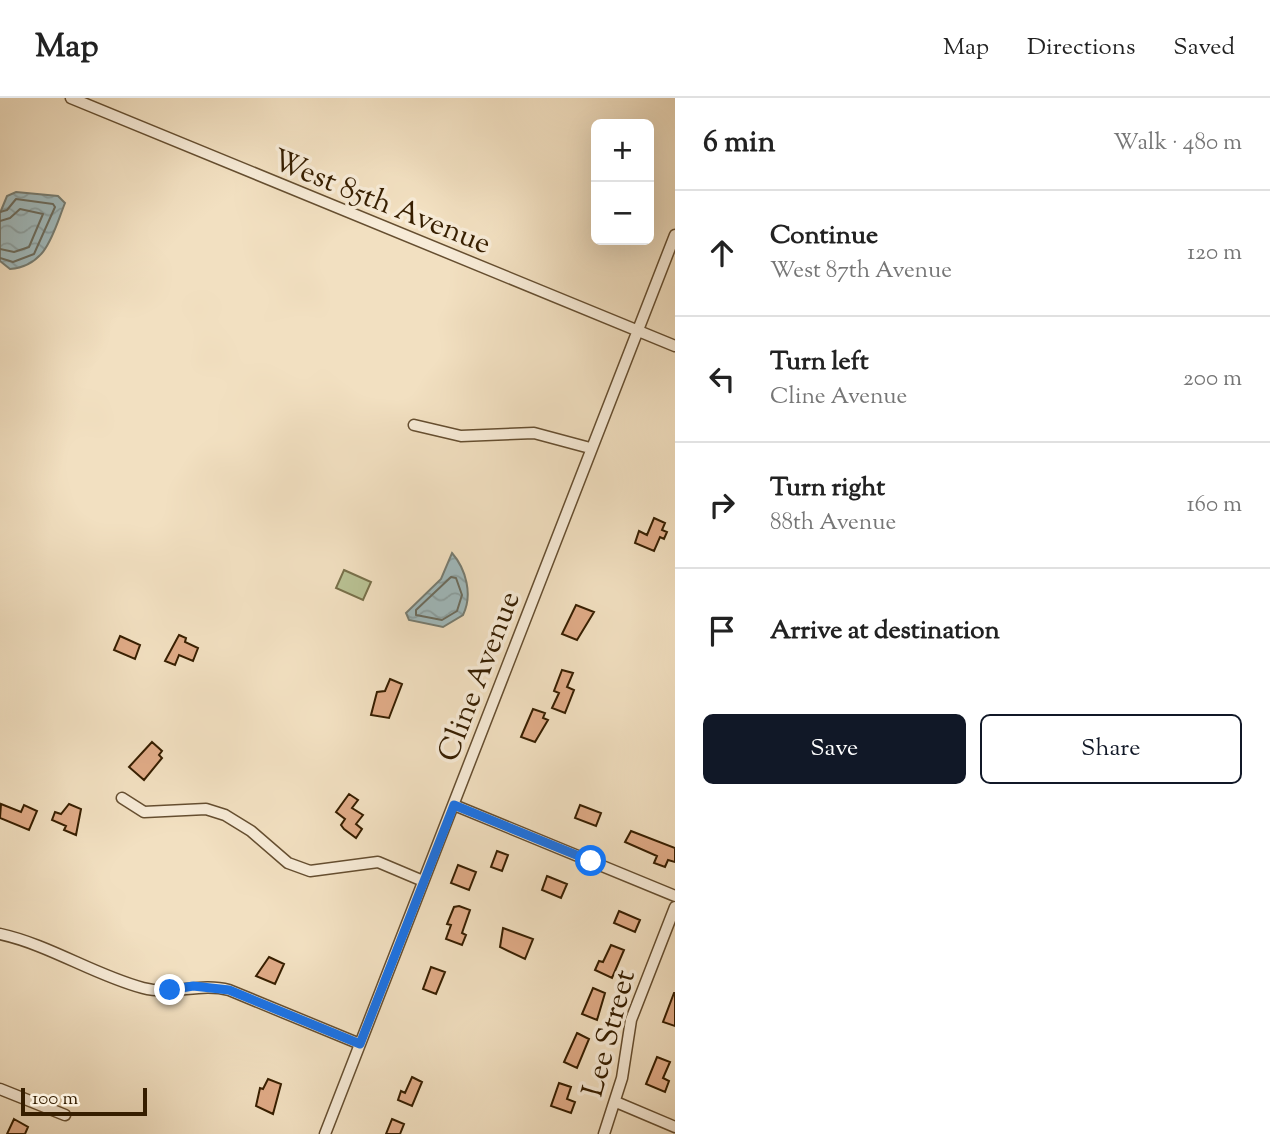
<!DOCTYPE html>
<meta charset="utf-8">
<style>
:root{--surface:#fff;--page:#f2f2f2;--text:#222;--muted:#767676;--line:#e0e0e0;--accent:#111827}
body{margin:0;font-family:"Sorts Mill Goudy",serif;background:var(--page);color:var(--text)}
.controls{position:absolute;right:21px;top:21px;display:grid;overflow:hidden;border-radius:10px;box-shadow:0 7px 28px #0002}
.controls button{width:63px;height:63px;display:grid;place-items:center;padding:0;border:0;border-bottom:2px solid var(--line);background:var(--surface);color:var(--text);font:35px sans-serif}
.scale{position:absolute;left:21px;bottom:18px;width:126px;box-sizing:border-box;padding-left:7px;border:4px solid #361e00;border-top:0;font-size:19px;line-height:24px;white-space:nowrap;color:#361e00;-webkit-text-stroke:5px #f7ebd7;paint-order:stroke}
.stop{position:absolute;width:21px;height:21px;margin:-16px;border:5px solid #1a73e8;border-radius:50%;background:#fff}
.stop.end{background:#1a73e8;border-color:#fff;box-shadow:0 2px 7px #0008}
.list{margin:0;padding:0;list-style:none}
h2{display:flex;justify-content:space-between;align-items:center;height:91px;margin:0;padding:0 28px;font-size:30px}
h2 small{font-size:23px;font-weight:400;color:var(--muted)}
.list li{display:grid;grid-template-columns:46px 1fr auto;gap:21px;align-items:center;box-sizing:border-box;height:126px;padding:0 28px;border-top:2px solid var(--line)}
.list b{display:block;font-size:26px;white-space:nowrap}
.list p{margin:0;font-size:23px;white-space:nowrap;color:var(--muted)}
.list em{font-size:23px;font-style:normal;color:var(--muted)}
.actions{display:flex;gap:14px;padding:21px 28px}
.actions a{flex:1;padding:16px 0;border:2px solid var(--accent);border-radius:10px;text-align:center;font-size:24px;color:var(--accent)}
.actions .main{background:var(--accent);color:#fff}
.icon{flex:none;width:38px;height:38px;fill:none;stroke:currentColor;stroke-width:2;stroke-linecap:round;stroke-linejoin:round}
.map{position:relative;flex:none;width:675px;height:1036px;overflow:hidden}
header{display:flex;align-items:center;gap:42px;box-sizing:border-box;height:98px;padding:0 35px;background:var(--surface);border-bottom:2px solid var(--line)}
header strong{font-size:33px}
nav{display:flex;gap:38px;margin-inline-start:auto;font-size:24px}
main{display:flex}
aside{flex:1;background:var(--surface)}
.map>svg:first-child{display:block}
.pitch{fill:#b9c294;stroke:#78704a;stroke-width:2}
.water{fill:url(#water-waves);stroke:#767c71;stroke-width:2}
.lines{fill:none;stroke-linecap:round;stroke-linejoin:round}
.shore{stroke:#6b6c5e;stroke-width:2}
.building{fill:#e0ab87;stroke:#361e00;stroke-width:2}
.minor-casing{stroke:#654e30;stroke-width:13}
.minor{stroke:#f7ebd7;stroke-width:10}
.route{stroke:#1a73e8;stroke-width:9}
.labels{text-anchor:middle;stroke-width:7;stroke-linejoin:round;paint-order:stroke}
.street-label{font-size:30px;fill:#361e00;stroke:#f7ebd7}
</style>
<header>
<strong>Map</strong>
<nav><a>Map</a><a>Directions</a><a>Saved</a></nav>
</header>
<main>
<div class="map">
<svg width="675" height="1036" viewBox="0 0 675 1036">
<defs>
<pattern id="water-waves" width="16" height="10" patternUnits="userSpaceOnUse" patternTransform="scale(1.75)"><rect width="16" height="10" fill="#a0babd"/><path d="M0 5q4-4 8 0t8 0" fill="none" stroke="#8a9fa1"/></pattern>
</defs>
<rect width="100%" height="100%" fill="#f2e0c1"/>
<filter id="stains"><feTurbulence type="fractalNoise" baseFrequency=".00286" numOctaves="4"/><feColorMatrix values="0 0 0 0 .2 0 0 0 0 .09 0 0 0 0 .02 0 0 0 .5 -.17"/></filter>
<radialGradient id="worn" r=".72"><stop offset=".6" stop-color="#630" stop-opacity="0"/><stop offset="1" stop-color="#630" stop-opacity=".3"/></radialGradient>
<path class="pitch" d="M344,472L371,484L363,502L336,490Z"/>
<path class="water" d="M16,94L58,98L65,105C53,135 47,168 10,171L0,163V115L7,98Z
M452,455C466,471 473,497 463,517L443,529L409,522L406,515L441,481Z"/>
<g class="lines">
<path class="shore" d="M0,114L7,112L16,101L53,106L55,109L34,156L13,164L0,160
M0,123L10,120L20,111L43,116L29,149L14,154L0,151
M451,479L456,480L462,497L457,513L442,522L416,517V512Z"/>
</g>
<path class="building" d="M654,420L665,425L662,432L667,434L664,441L660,439L654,453L635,445L639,433L647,437Z
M576,507L594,514L577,542L562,536Z
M179,537L186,540L185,544L198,550L193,563L179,557L175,567L165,563Z
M120,538L140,547L135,561L114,552Z
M562,572L573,575L567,589L574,592L565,615L552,610L559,595L554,593Z
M390,581L402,586L389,620L371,617L377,594L385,593Z
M533,611L545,615L543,620L548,622L535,644L521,639Z
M152,644L162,653L159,657L162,660L144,682L129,669Z
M349,696L358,702L352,710L363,717L356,726L362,731L356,740L344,731L341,727L345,721L336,714Z
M1,706L21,714L24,707L37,713L29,732L0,720Z
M69,706L81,711L76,737L64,732L66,728L52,722L55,714L61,716Z
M580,707L601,715L596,728L575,720Z
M631,733L675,750V764L668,762L665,769L654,765L657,758L625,744Z
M497,753L508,757L502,773L491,769Z
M458,767L476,774L469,792L451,785Z
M547,778L567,786L561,800L542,792Z
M459,808L470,812L462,835L466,837L462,847L446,841L451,827L447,826L454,809Z
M619,813L640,822L635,834L614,825Z
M503,830L533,841L525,861L500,849Z
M611,847L624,852L612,880L595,872L599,863L603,864Z
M269,859L284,866L275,886L256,878Z
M431,869L445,874L436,896L423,891Z
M593,890L605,895L597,922L582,916Z
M674,895H675V928L663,924Z
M577,935L589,941L577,970L564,964Z
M657,959L670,964L663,980L669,983L665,994L646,986Z
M412,979L422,984L412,1008L398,1002L401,993L405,995Z
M268,981L281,986L273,1016L256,1008L260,990L263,991Z
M559,985L571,989L567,1001L575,1004L571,1015L551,1008Z
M14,1021L28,1029L25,1036H7Z
M392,1021L404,1026L400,1036H386Z"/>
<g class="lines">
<g class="minor-casing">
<path id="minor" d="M71,0L675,248
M414,327L461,338L534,335L590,350
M122,700L144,714L206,711L225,717L251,733L288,765L310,773L378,764L423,783
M454,707L675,798
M0,836C50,847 94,877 143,890C172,898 200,884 229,892L360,946
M0,991L65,1017
M616,1004L675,1029
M325,1036L675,137
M604,1036L622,980L631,922L675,809"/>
</g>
<use href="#minor" class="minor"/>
</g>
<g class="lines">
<path class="route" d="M170,892L193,888L229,892L360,946L454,707L591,763"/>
</g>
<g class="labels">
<g class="street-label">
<text transform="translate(382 103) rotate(22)" y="10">West 85th Avenue</text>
<text transform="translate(478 578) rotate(-69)" y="10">Cline Avenue</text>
<text transform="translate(608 935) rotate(-75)" y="10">Lee Street</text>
</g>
</g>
<rect width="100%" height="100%" filter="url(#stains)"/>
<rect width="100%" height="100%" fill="url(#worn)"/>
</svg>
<div class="controls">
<button>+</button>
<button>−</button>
</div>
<div class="scale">100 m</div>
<div class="stop" style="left:591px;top:763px"></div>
<div class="stop end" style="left:170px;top:892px"></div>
</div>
<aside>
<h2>6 min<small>Walk · 480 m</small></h2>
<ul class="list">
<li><svg class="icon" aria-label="ahead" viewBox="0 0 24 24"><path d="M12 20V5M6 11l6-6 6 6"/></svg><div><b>Continue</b><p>West 87th Avenue</p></div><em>120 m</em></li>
<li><svg class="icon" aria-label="left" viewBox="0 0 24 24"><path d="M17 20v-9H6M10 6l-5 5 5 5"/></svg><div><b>Turn left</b><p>Cline Avenue</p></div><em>200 m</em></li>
<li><svg class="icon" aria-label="right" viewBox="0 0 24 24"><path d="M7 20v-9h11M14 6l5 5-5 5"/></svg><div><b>Turn right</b><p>88th Avenue</p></div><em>160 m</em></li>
<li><svg class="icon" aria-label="arrive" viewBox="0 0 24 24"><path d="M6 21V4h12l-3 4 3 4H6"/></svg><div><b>Arrive at destination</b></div></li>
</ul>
<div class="actions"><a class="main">Save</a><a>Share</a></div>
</aside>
</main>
